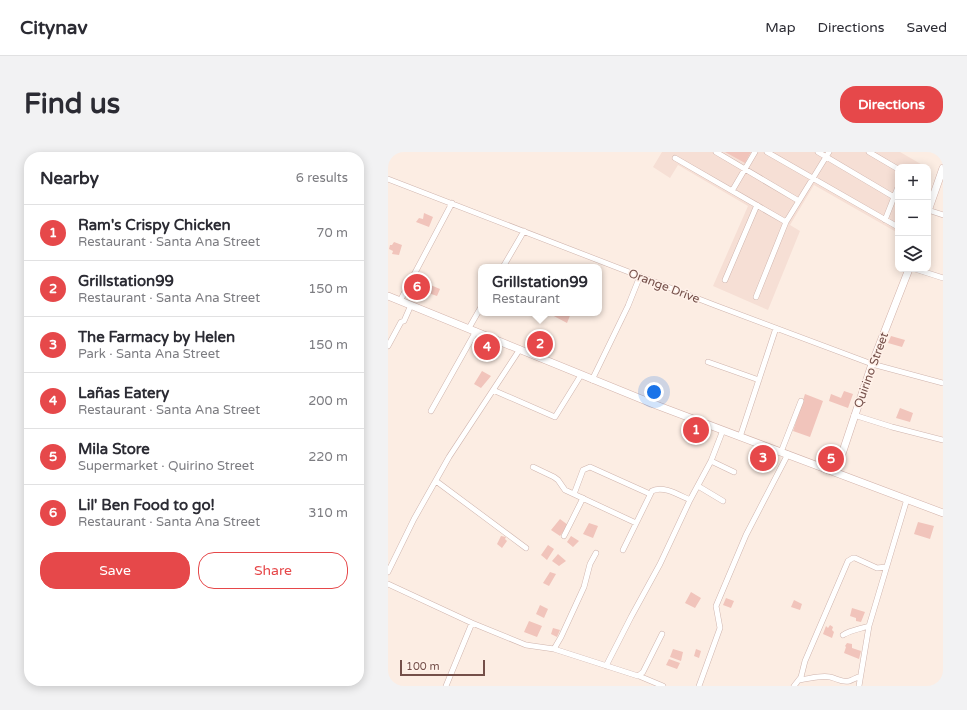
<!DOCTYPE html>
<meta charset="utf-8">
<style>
:root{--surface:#fff;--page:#f2f2f3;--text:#2b2b33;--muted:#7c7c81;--line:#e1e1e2;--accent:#e6484a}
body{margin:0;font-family:"Varela Round",sans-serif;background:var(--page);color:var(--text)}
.controls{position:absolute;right:12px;top:12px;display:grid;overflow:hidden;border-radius:8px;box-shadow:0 2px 10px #0003}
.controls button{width:36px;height:36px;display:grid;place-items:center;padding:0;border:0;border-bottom:1px solid var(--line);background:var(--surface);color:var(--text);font:20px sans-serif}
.scale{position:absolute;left:12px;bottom:10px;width:85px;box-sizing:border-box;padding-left:4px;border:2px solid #744f49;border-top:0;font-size:11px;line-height:14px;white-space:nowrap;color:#744f49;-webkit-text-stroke:3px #fff1e9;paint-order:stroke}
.you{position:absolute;left:266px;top:240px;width:14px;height:14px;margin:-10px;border:3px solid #fff;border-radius:50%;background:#1a73e8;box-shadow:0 0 0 6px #1a73e833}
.badge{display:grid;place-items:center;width:26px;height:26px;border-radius:50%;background:var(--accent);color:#fff;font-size:13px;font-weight:700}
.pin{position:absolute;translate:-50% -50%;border:2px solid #fff;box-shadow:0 1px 4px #0006}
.popup{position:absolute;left:90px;top:112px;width:124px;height:52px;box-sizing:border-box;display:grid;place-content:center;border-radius:8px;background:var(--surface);filter:drop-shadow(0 1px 3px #0005);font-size:13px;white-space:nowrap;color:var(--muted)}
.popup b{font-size:15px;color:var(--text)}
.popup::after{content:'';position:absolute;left:50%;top:100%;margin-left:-8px;border:8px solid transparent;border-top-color:var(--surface)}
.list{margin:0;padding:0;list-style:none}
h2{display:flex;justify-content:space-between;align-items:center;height:52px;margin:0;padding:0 16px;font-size:17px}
h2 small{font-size:13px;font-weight:400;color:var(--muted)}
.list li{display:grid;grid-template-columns:26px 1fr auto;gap:12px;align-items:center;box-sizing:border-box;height:56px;padding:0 16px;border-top:1px solid var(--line)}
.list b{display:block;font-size:15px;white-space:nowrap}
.list p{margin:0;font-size:13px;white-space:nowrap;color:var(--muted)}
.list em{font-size:13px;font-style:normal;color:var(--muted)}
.actions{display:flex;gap:8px;padding:12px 16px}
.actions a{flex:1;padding:9px 0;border:1px solid var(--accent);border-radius:16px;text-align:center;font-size:14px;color:var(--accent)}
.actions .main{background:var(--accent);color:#fff}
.icon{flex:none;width:22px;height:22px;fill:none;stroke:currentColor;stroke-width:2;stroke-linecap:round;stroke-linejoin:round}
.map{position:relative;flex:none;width:555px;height:534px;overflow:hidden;border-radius:16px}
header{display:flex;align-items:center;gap:24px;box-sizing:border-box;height:56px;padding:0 20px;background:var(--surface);border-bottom:1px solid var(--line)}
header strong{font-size:19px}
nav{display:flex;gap:22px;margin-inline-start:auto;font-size:14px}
.intro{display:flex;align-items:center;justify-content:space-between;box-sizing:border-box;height:96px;padding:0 24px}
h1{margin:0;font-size:28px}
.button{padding:10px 18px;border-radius:16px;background:var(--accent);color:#fff;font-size:14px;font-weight:700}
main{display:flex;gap:24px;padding:0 24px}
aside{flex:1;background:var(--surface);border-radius:16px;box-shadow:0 2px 10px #0003}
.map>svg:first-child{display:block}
.residential{fill:#f6dfd5}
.building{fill:#f1c4bb}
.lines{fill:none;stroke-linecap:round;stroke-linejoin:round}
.street-casing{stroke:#cfb4ad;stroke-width:6}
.secondary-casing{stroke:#d2b2aa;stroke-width:8}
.street{stroke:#fff;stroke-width:5}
.secondary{stroke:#fff;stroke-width:7}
.labels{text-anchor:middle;stroke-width:3;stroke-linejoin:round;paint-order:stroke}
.street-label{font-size:12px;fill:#744f49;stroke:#fff1e9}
</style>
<header>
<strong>Citynav</strong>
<nav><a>Map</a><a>Directions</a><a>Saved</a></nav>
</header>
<div class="intro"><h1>Find us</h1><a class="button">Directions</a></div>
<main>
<aside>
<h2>Nearby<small>6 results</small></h2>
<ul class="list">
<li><span class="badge">1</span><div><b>Ram's Crispy Chicken</b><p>Restaurant · Santa Ana Street</p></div><em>70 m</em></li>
<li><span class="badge">2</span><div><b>Grillstation99</b><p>Restaurant · Santa Ana Street</p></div><em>150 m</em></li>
<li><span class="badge">3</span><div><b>The Farmacy by Helen</b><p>Park · Santa Ana Street</p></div><em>150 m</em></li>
<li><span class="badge">4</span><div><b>Lañas Eatery</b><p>Restaurant · Santa Ana Street</p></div><em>200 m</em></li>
<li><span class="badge">5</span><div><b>Mila Store</b><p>Supermarket · Quirino Street</p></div><em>220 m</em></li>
<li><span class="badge">6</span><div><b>Lil' Ben Food to go!</b><p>Restaurant · Santa Ana Street</p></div><em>310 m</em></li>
</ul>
<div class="actions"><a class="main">Save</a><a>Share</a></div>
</aside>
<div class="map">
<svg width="555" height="534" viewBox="0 0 555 534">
<rect width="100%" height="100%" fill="#fcede3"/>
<path class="residential" d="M274,0H512L538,15H510V81L426,33L402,73L412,79L380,158L325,134L360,54L290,13L282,26L265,15Z"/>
<path class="building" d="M337,0H363L357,11Z
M36,61L45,65L41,75L28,70L31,66L35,67Z
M6,90L14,93L11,103L4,102L5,99L1,97L2,93H4Z
M28,127L52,137L49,144L23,135Z
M162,161H183L179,171L162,162Z
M503,184L517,188L514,195L500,191Z
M94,219L103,224L93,236L86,232Z
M456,239L465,242L460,256L441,249L443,242L453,246Z
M417,242L435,249L422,285L405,279Z
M512,256L525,261L522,270L508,266Z
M172,367L180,373L172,384L163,378Z
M530,370L546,374L542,387L526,382Z
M201,371L210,374L205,386L195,382Z
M113,384L118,385L117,387L119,389L114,396L109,392Z
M183,384L191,389L185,395L179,390Z
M160,393L166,397L159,408L153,403Z
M170,402L178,409L171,414L164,409Z
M162,420L168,422L161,434L155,431Z
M303,440L313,446L307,456L297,451Z
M338,446L346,449L343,456L335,453Z
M406,448L414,452L412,458L403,455Z
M152,453L160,457L156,466L148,462Z
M464,456L477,460L473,470L468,469V466L462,464Z
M141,469L154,474L149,485L136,480Z
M442,473L445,475L444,478L446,480L444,486L435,482L438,474L440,476Z
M165,476L172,478L169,485L163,482Z
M459,491L464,492V496L473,499L471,507L456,501L458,495L457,494Z
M285,497L295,500L293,509L282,505Z
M308,497L313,499L311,506L306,504Z
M281,507L292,511L289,517L278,513Z"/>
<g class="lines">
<g class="street-casing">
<path id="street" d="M328,0L411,49
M379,0L510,75
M430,0L506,45
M481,0L510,17
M287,6L398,70
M0,27L329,154L484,212L555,231
M344,39L367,0
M540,58L555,63
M497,68L510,35
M115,115L136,79
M527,117L555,126
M337,128L369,53
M368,145L398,70L441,0
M12,149L64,51
M81,176L93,155
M0,194L13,170L16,169L23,153
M320,210L371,228
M204,228L240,154L252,124
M105,238L167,265L193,223
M43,259L88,179
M466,263L504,275L555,288
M352,285L388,176
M393,300L413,249
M323,309L346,320
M145,315L166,325L170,328L177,338L248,371
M48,329L138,396
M310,334L335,349
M186,342L195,318L202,315L262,342
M176,384L195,346
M235,398L264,339C275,333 291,343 302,348
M0,420L26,367L61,305L132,197
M0,432L84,471L138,493L166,497L250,524L255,520L274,482
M455,483C463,478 472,477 481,474
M166,497L173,485L196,435L202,412L208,401
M218,514L243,465L272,412L302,348L323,309L335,278
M251,524L275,534
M411,528C421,527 432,523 442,525C448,526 454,531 461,529C465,528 468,525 472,525
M58,534L84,471
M311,534L332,476L328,454L358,383L400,302
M406,534L413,525L417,509L460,409L465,406H467L489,416L498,415
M471,534L481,474L519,347"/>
</g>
<g class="secondary-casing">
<path id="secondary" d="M540,59L555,16
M0,144L268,253L555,361
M448,320L484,212L521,117"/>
</g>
<use href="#street" class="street"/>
<use href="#secondary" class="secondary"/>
</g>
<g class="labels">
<g class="street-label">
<text transform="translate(276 134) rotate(21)" y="4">Orange Drive</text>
<text transform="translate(483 218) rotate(-70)" y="4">Quirino Street</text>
</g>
</g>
</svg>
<div class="controls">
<button>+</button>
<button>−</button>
<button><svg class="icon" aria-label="layers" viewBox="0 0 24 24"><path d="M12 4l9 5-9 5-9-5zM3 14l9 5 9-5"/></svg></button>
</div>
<div class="scale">100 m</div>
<div class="you"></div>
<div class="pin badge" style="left:308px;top:278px">1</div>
<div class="pin badge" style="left:152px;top:192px">2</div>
<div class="popup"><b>Grillstation99</b>Restaurant</div>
<div class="pin badge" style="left:375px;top:306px">3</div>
<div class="pin badge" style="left:99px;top:195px">4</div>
<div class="pin badge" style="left:443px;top:307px">5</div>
<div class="pin badge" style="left:29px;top:135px">6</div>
</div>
</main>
